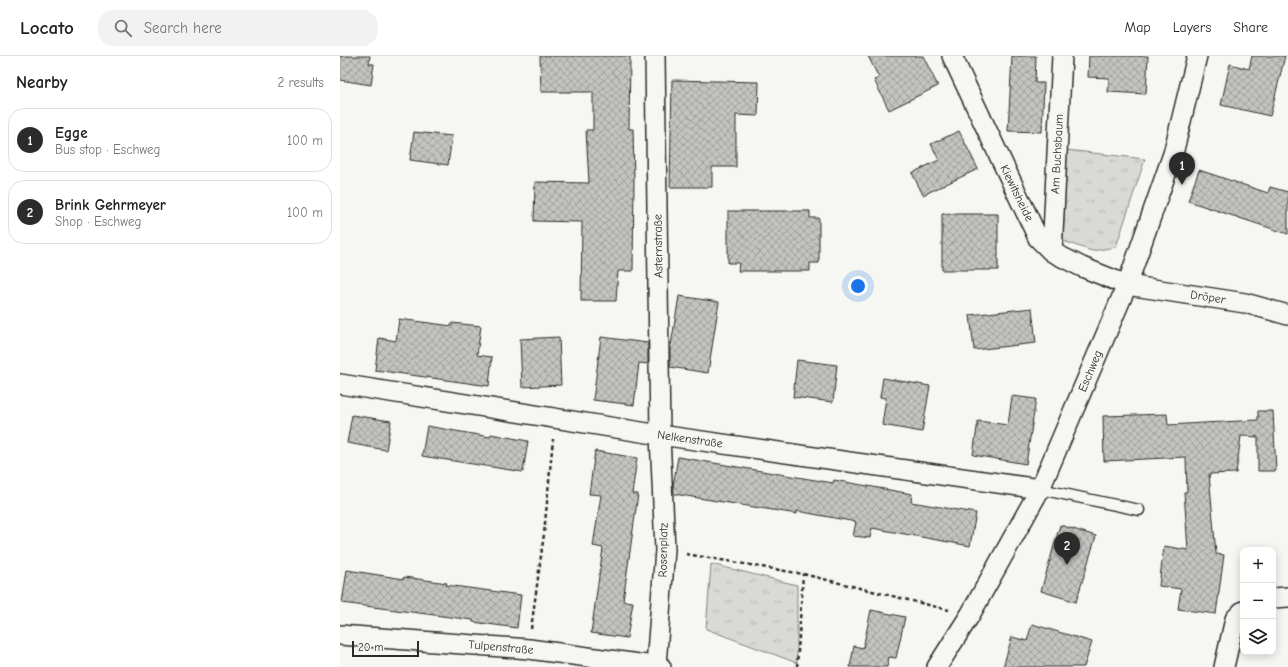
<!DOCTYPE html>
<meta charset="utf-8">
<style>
:root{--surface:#fff;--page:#f2f2f2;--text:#202124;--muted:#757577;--line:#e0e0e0;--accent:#2b2b2b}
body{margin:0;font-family:"Comic Neue",sans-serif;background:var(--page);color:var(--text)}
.controls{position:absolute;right:12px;bottom:12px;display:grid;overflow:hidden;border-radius:8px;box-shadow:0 2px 10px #0003}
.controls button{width:36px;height:36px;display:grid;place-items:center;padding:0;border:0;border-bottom:1px solid var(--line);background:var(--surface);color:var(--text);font:20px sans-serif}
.scale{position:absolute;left:12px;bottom:10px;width:67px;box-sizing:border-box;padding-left:4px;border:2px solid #2b2b2b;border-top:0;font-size:11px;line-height:14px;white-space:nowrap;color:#2b2b2b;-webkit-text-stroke:3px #f6f6f2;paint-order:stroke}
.you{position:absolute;left:518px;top:230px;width:14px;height:14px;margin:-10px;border:3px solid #fff;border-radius:50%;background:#1a73e8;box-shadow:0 0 0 6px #1a73e833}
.badge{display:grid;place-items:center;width:26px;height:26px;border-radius:50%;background:var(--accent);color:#fff;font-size:13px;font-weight:700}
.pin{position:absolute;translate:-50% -33px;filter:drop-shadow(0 1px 2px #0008)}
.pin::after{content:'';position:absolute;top:21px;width:14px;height:12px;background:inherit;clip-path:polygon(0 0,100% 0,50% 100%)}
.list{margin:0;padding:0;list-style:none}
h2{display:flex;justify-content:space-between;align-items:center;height:52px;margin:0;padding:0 16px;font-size:17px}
h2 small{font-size:13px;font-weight:400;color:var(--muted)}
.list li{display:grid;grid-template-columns:26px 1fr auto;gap:12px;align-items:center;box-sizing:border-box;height:64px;margin:0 8px 8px;padding:0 8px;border:1px solid var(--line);border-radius:16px}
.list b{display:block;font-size:15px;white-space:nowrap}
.list p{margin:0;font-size:13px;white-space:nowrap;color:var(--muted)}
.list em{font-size:13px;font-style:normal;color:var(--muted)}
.icon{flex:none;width:22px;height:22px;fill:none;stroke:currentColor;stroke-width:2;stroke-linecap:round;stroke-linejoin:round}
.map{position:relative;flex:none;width:948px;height:611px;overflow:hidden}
header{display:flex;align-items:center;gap:24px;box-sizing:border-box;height:56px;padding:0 20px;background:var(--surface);border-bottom:1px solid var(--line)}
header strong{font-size:19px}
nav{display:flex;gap:22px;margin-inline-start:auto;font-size:14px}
.search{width:280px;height:36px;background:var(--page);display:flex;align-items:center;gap:10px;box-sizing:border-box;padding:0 14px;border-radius:16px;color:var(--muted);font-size:15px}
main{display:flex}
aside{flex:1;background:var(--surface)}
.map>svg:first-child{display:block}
.grass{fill:url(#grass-tufts);stroke:#828280}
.building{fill:url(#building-cross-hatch);stroke:#2b2b2b}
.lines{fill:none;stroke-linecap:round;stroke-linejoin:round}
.service-casing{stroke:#2b2b2b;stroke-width:13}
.minor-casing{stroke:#2b2b2b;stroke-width:22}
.path{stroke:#2b2b2b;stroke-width:2.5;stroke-dasharray:4 3;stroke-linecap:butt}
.service{stroke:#f6f6f2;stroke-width:10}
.minor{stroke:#f6f6f2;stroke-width:19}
.labels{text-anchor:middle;stroke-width:3.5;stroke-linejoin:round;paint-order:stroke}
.street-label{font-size:12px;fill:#2b2b2b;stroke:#f6f6f2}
</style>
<header>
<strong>Locato</strong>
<div class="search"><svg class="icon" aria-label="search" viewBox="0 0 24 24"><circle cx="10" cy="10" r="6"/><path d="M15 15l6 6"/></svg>Search here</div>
<nav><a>Map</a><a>Layers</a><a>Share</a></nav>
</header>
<main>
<aside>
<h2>Nearby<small>2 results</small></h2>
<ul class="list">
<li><span class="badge">1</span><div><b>Egge</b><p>Bus stop · Eschweg</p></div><em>100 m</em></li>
<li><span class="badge">2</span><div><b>Brink Gehrmeyer</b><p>Shop · Eschweg</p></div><em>100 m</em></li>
</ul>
</aside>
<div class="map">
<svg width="948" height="611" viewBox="0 0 948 611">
<defs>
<pattern id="grass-tufts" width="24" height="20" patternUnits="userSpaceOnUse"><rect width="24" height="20" fill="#d9d9d5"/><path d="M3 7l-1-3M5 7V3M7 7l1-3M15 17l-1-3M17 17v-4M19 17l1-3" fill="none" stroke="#babab7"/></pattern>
<pattern id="building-cross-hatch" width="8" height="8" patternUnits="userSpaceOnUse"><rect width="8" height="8" fill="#c3c3c0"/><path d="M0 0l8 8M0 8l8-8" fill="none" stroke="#9f9f9c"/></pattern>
</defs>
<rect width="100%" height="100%" fill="#f6f6f2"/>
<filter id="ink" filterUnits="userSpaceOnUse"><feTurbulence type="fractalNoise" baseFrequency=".025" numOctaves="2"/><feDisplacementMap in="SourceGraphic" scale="8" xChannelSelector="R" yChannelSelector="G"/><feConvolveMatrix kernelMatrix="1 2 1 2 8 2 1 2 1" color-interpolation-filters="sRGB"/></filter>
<g filter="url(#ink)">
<path class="grass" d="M727,94L805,103L776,191L752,195L723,185Z
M371,508L457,529V607L366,573Z"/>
<path class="building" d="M0,0H30L29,8H34L31,29L0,24Z
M200,0H290L289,73H293L294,123L293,215H278L276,245H241L242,166L194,165L195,126L249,127L246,74H253V36H201Z
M528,0H583L598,30L549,54L534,24L539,22Z
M672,0H696L695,27H704L702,76L668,75Z
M749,0H808L806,38L768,36L769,22L748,21Z
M912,0H945L930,60L881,49L890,8L909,13Z
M332,24L419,26L418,60L396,59V111H372V131H330Z
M619,75L638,113L583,139L572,117L599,104L591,88Z
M74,76L112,80L108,109L70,104Z
M859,114L928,137L930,131L948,136V178L848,145Z
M388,155H470V162H479V207H470V215H398L399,207H388Z
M602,158H658V214H602Z
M339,240L379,246L368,317L330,311V289H331Z
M692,252L696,287L634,294L630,259Z
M59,263L112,270V267L141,270L137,299L152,301L149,330L35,314L39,282L56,285Z
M219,281L221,329L182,331L180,283Z
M261,281L308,287V308L299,307L294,349L253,344Z
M457,304L497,309L493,346L453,341Z
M543,322L590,330L582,376L542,369L546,342L540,341Z
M672,340L696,343L686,408L633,399L638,365L668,369Z
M918,355H933L936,415H918V381L901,380L896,417L869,418L876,498L884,499L876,558L838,553L841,533L819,530L824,490L848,494L844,436H847L846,401L764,405L763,360L827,358L828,369L918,364Z
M12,359L51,365L46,394L7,387Z
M87,370L150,381L151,378L188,385L183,416L82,400Z
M255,395L297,402L292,438H298L283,545L293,546L287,582L251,577L263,492L253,490L261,439L249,438Z
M338,401L493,427L494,424L572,438L571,446L636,457L630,490L532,472L530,482L513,480L516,466L457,455V458L334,438L333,430Z
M720,469L756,480L736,546L701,535Z
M7,514L64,523V521L107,527L106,529L181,539L177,572L133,566V564L2,547Z
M531,554L565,561L556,602L549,601L547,611H510L514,590L523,592Z
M692,568L752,586L744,611H663L672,581L687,585Z"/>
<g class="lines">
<g class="service-casing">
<path id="service" d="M700,433L799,454"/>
</g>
<g class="minor-casing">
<path id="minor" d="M315,0L320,379L325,494L316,609
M612,0L698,182L712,196L742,211L787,229L905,247L948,259
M712,196L722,0
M0,328L320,379L700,433
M933,542L948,541
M0,579L189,593L321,611
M597,611L630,559L700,433L787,229L833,98L857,0
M884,611L895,563L903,555"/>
</g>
<path class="path" d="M346,498L463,518L609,554
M191,573L204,478L213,383
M457,611L463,518"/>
<use href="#service" class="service"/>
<use href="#minor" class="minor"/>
</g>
</g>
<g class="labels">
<g class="street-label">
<text transform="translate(717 98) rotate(-87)" y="4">Am Buchsbaum</text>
<text transform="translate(677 137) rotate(64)" y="4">Kiewitsheide</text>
<text transform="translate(318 190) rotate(-91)" y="4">Asternstraße</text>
<text transform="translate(868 241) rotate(9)" y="4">Dröper</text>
<text transform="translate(750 315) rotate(-67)" y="4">Eschweg</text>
<text transform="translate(350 383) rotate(8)" y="4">Nelkenstraße</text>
<text transform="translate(323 494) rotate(-89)" y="4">Rosenplatz</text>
<text transform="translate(161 591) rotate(5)" y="4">Tulpenstraße</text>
</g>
</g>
</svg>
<div class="controls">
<button>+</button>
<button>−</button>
<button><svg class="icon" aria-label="layers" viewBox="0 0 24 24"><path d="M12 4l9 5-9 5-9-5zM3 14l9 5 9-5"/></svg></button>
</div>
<div class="scale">20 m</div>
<div class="you"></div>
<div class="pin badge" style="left:842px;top:129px">1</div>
<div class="pin badge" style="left:727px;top:509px">2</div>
</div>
</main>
